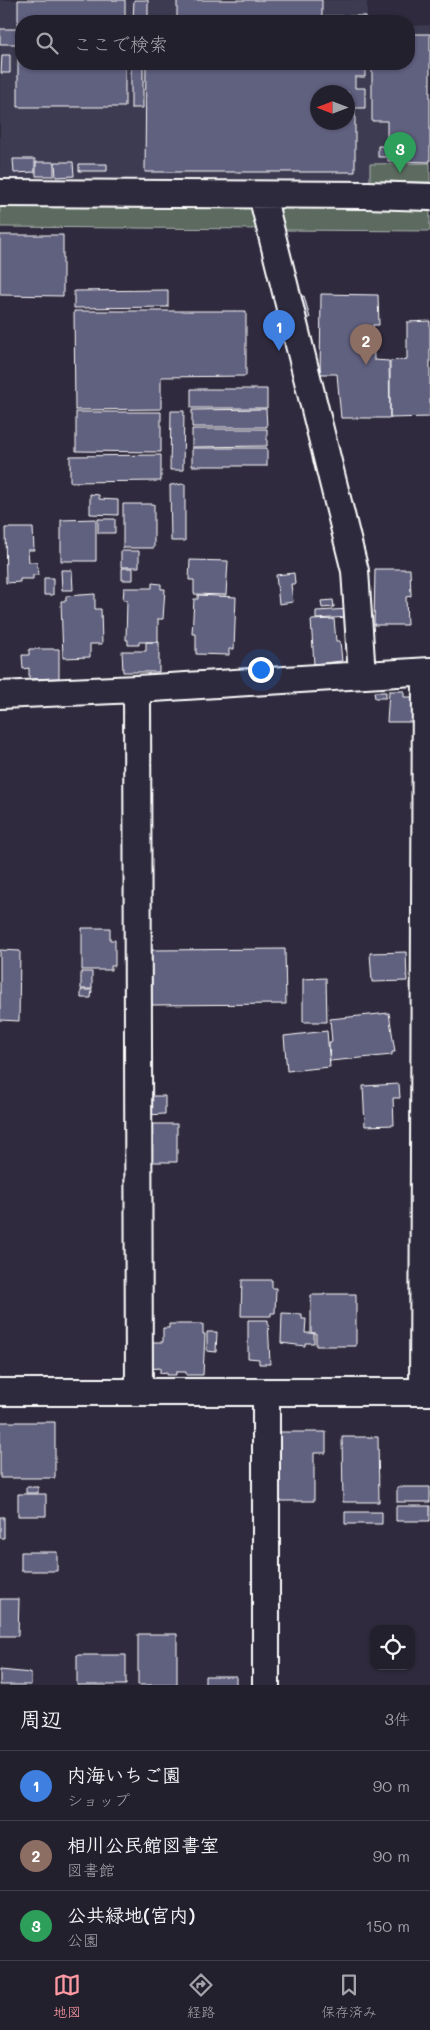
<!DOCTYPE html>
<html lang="ja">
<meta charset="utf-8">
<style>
:root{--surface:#23202e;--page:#2f2d3a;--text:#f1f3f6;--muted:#a3a3aa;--line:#403e4a;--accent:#ff9aa2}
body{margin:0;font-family:Mali,"Klee One",sans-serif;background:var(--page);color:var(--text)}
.controls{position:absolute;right:15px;bottom:15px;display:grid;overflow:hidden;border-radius:10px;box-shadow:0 1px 4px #0004}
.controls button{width:45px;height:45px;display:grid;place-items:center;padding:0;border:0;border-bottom:1px solid var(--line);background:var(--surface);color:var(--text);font:25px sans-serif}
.compass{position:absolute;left:310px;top:85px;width:45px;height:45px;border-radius:50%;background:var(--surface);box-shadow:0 1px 4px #0004;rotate:270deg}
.you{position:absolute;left:260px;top:669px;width:18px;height:18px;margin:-12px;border:4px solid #fff;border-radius:50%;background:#1a73e8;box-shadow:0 0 0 8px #1a73e833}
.badge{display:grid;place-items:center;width:32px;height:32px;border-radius:50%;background:var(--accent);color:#fff;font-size:16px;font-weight:700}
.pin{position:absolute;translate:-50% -41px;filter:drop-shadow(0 1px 2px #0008)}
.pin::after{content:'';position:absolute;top:26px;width:18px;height:15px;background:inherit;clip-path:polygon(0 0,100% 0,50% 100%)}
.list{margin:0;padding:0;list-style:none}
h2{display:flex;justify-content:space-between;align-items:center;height:65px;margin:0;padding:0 20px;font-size:21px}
h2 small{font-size:16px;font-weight:400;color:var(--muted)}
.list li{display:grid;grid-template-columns:32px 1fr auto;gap:15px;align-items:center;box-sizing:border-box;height:70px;padding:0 20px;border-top:1px solid var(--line)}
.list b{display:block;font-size:19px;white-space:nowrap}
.list p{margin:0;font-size:16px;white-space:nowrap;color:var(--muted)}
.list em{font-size:16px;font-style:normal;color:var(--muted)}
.icon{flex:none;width:28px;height:28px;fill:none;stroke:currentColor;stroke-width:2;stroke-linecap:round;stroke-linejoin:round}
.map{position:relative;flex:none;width:430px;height:1685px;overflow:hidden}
.search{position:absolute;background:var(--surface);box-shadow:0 1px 4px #0004;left:15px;right:15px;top:15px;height:55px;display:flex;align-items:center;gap:12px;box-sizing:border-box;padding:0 18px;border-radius:20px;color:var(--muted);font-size:19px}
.sheet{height:275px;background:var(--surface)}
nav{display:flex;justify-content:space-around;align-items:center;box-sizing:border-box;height:70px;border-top:1px solid var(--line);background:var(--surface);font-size:14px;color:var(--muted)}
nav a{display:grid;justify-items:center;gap:2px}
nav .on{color:var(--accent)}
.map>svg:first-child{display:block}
.built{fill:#3e3a51;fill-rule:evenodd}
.green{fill:#5c6a60;stroke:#aeb4b0}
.building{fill:#60617f;stroke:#fff;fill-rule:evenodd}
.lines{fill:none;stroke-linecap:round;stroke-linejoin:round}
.minor-casing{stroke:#fff;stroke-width:30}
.minor{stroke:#2f2a3d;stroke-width:26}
</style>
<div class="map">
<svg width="430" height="1685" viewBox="0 0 430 1685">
<rect width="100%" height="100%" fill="#2f2a3d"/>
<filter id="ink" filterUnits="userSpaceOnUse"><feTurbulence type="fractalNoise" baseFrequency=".02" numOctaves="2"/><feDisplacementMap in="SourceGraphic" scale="10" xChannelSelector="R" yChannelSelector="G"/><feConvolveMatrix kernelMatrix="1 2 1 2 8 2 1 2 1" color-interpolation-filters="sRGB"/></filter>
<g filter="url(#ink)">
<path class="built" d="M0,0H367V21H21V64H409V26L430,25V183L0,179ZM318,92H348V122H318Z"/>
<path class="green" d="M430,163V182L370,181V164Z
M281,203L430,206V231L278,230L277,209Z
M0,206H259L263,229L0,227Z"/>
<path class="building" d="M18,0H125V21H21V64H125V107H18Z
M134,0H148V21H133Z
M177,0H322V21H177Z
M324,16H365V21H324Z
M0,29H17V44H0Z
M409,34H430V162L388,161V157H378V146H387V121H372V65L409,64Z
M2,55H10V73H1Z
M131,64H143V108H131Z
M146,64H365V77H355V88H365V108H355V172H145ZM318,92H348V122H318Z
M13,159H35V172L14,173Z
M36,162H54V176H36Z
M55,162H73L74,176L56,177Z
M79,164H107V171H79Z
M0,235H63V296L0,295Z
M168,290V307L74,308V291Z
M321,294L378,295L379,325H373L374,360L389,361L390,418H341L337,374H320Z
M304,296L310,318L302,320L296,298Z
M74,311H246V376L161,377V409L75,410Z
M430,321V417L390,418V361L407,359V322Z
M191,389H267V408H191Z
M266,409L267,427H192V410Z
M171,411H184L183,470H170Z
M76,412H161V452L76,451Z
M192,429H267V446L192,447Z
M192,448H267V466H192Z
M161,455V481L70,482V456Z
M185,484V541H171L170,485Z
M90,494L99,495V499L118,500V515L90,514Z
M123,504H154V548H123Z
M96,519V561H61V520Z
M98,519H115V533H98Z
M5,528H33L34,550H28L29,562H37L38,575H33V579H20V582L6,583Z
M121,551H139V567H121Z
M190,560L228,561L226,595L194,594V580H189Z
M122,568H133V580H122Z
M375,569H410L411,596L406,597L407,625H374Z
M61,570H72L73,590H62Z
M294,573L295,584H291L293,602L279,604L276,575Z
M44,578H53V595H44Z
M152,583L161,584V589H165L163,619H158V642H139V645H128V640H126L127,600H123L124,588H152Z
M95,594V609H101L102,644H90V657L63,658L61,601H66V596Z
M198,595L236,597L234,649H229V655L196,654V634H192L194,599H198Z
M333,600L334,607L322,608L321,601Z
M350,609V617L316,619V611Z
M334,619L336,641H340L342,661L314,664L311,620Z
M146,642H159V672H123L122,651H146Z
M29,649H59V678L29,679V668L23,669L22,655H29Z
M389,691H404V697H415L414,722H387Z
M374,692H386V698H375Z
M82,928H110V940H115V966H111V970H82Z
M285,949L286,1004L151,1005L150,950Z
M0,950L20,951L19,1021L0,1020Z
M406,952L407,981L372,982L370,953Z
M81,972H92V989H81Z
M326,978L327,1022H303V979Z
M81,990H92L91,998H81Z
M389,1013L395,1052H392V1055L330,1061L329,1042H332L330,1019Z
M327,1031L330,1067L287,1071L284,1036Z
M399,1084L400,1098H393L394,1125L365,1126L363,1086Z
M145,1096H165V1114L146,1115Z
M148,1124H177V1162H148Z
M242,1280H272V1288H276L275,1313H271V1316H241Z
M324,1294H356V1346H316V1333H311V1295H324Z
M282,1313L302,1314V1319H306L305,1333H314V1343H305V1346L281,1343Z
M248,1320H268L270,1364H259V1359L248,1358Z
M169,1324H203V1334H205L203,1375H186V1372H176V1375H167V1372L160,1373V1368L148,1369V1342H163V1328H169Z
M207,1332H217L216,1352L207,1351Z
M0,1422H55V1478H0Z
M278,1432H326V1453H314V1501H278Z
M342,1437H378L379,1502H343Z
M26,1487H38V1493H26Z
M397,1487H430V1502H397Z
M18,1494H46V1516H18Z
M396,1506H430V1521H396Z
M345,1512H382V1524H345Z
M0,1517H4V1538H0Z
M21,1552H57V1571H21Z
M0,1599H19L18,1636H0Z
M138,1634H177V1685H138Z
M77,1655H126V1685H77Z
M0,1670L31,1673V1685H0Z
M205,1676H236V1685H205Z"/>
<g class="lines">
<g class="minor-casing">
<path id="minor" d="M0,193L367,195L430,197
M262,195L355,571L362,675
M137,689L139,1392
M0,695L137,689L430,671
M0,1392H430
M423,1392L426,672
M266,1685V1392"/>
</g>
<use href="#minor" class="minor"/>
</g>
</g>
</svg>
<div class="controls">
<button><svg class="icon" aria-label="locate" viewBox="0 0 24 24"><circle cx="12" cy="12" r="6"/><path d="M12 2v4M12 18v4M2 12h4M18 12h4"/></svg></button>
</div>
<svg class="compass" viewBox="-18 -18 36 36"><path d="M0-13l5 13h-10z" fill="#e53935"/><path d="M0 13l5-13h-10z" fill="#a3a3aa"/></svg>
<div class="you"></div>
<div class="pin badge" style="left:279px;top:351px;background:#3f7fe0">1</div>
<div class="pin badge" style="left:366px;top:365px;background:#8d6e63">2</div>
<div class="pin badge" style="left:400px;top:173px;background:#2e9e5b">3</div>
<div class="search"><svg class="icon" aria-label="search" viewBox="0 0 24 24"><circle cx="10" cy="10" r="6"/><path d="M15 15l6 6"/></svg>ここで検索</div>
</div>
<section class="sheet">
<h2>周辺<small>3件</small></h2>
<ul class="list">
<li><span class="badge" style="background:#3f7fe0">1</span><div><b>内海いちご園</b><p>ショップ</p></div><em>90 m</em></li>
<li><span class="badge" style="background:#8d6e63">2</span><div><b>相川公民館図書室</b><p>図書館</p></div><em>90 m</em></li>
<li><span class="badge" style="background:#2e9e5b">3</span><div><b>公共緑地(宮内)</b><p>公園</p></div><em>150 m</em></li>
</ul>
</section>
<nav>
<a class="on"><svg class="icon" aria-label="map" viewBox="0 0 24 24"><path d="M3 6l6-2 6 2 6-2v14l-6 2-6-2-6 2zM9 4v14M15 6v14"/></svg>地図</a>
<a><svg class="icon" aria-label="directions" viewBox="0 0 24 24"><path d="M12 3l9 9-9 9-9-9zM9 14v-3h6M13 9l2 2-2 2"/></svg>経路</a>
<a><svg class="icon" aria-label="saved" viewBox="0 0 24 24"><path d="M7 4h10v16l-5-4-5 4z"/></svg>保存済み</a>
</nav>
